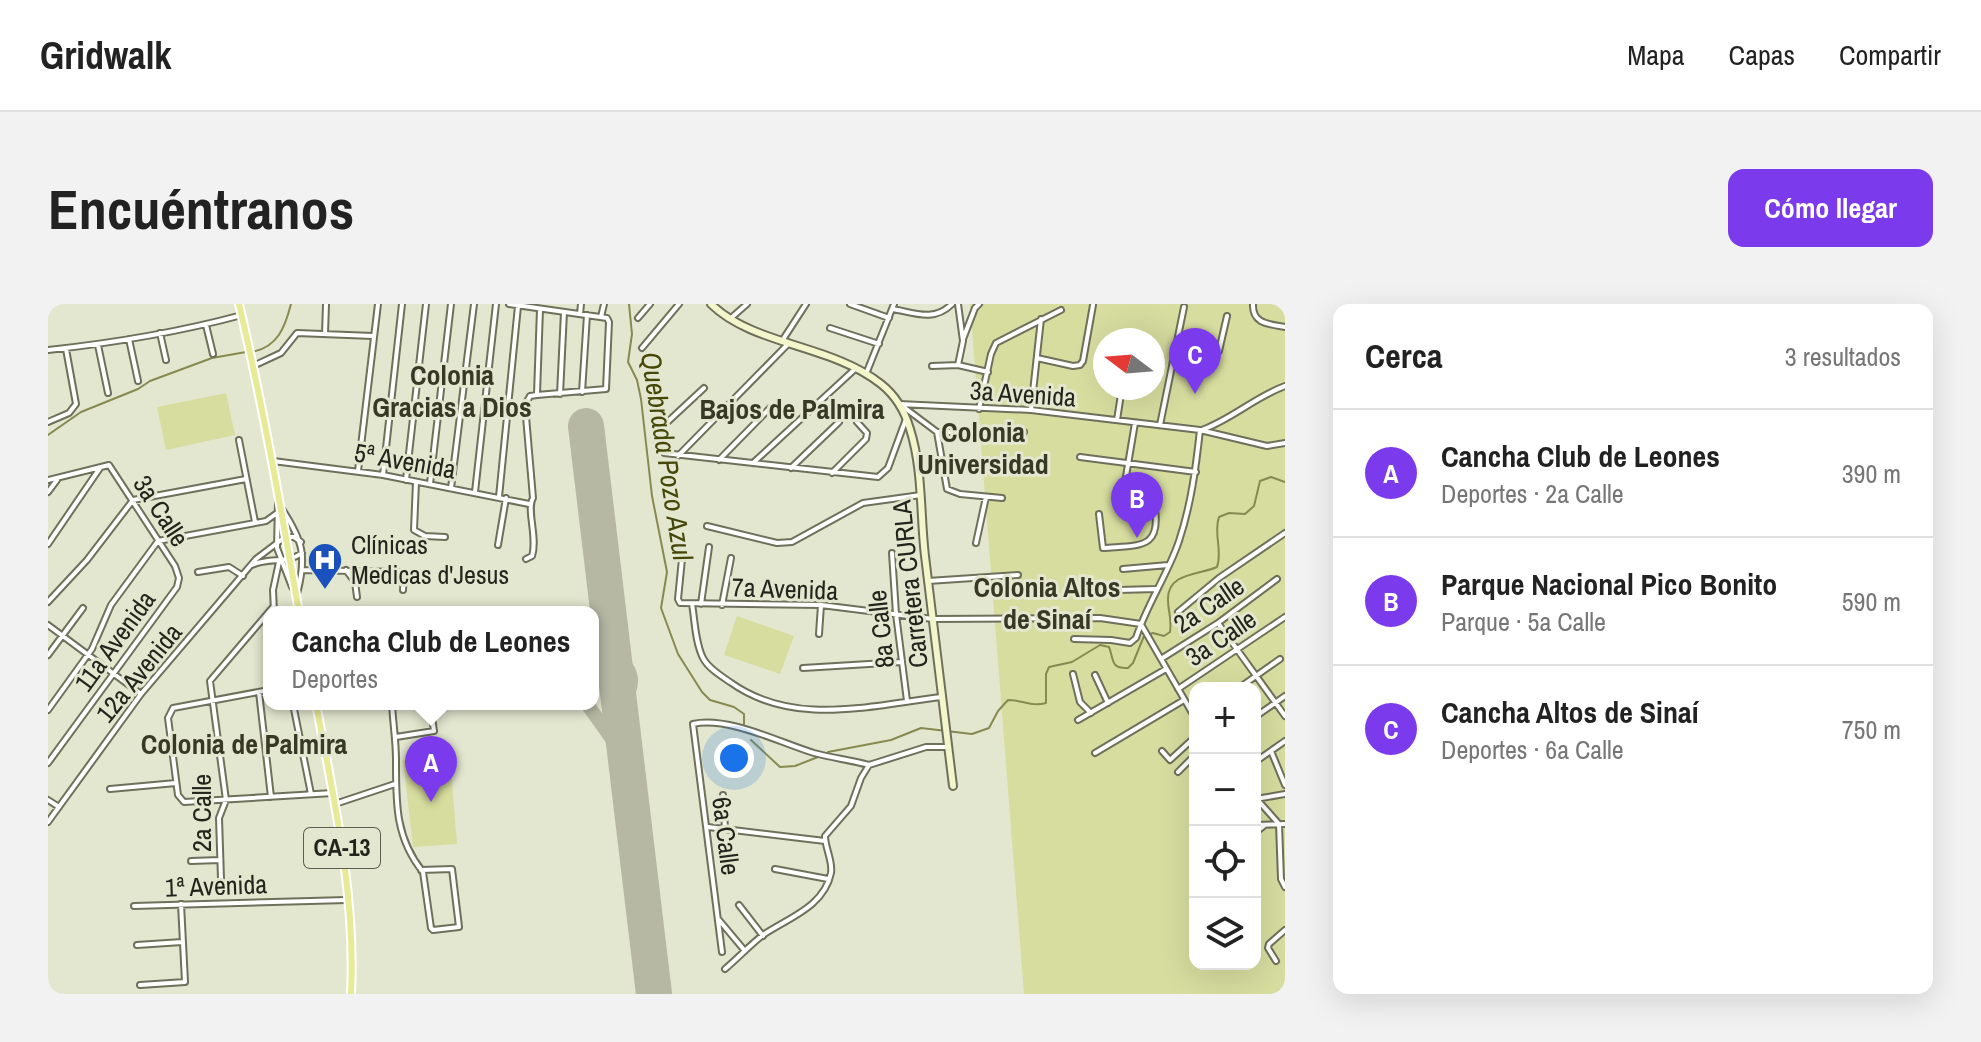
<!DOCTYPE html>
<html lang="es">
<meta charset="utf-8">
<style>
:root{--surface:#fff;--page:#f2f2f2;--text:#222;--muted:#767676;--line:#e0e0e0;--accent:#7c3aed}
body{margin:0;font-family:"Archivo Narrow",sans-serif;background:var(--page);color:var(--text)}
.controls{position:absolute;right:24px;bottom:24px;display:grid;overflow:hidden;border-radius:16px;box-shadow:0 8px 32px #0002}
.controls button{width:72px;height:72px;display:grid;place-items:center;padding:0;border:0;border-bottom:2px solid var(--line);background:var(--surface);color:var(--text);font:40px sans-serif}
.compass{position:absolute;left:1045px;top:24px;width:72px;height:72px;border-radius:50%;background:var(--surface);box-shadow:0 8px 32px #0002;rotate:286deg}
.you{position:absolute;left:686px;top:454px;width:28px;height:28px;margin:-20px;border:6px solid #fff;border-radius:50%;background:#1a73e8;box-shadow:0 0 0 12px #1a73e833}
.badge{display:grid;place-items:center;width:52px;height:52px;border-radius:50%;background:var(--accent);color:#fff;font-size:26px;font-weight:700}
.pin{position:absolute;translate:-50% -66px;filter:drop-shadow(0 2px 4px #0008)}
.pin::after{content:'';position:absolute;top:42px;width:28px;height:24px;background:inherit;clip-path:polygon(0 0,100% 0,50% 100%)}
.popup{position:absolute;left:215px;top:302px;width:336px;height:104px;box-sizing:border-box;display:grid;place-content:center;border-radius:16px;background:var(--surface);filter:drop-shadow(0 2px 6px #0005);font-size:26px;white-space:nowrap;color:var(--muted)}
.popup b{font-size:30px;color:var(--text)}
.popup::after{content:'';position:absolute;left:50%;top:100%;margin-left:-16px;border:16px solid transparent;border-top-color:var(--surface)}
.list{margin:0;padding:0;list-style:none}
h2{display:flex;justify-content:space-between;align-items:center;height:104px;margin:0;padding:0 32px;font-size:34px}
h2 small{font-size:26px;font-weight:400;color:var(--muted)}
.list li{display:grid;grid-template-columns:52px 1fr auto;gap:24px;align-items:center;box-sizing:border-box;height:128px;padding:0 32px;border-top:2px solid var(--line)}
.list b{display:block;font-size:30px;white-space:nowrap}
.list p{margin:0;font-size:26px;white-space:nowrap;color:var(--muted)}
.list em{font-size:26px;font-style:normal;color:var(--muted)}
.icon{flex:none;width:44px;height:44px;fill:none;stroke:currentColor;stroke-width:2;stroke-linecap:round;stroke-linejoin:round}
.map{position:relative;flex:none;width:1237px;height:690px;overflow:hidden;border-radius:16px}
header{display:flex;align-items:center;gap:48px;box-sizing:border-box;height:112px;padding:0 40px;background:var(--surface);border-bottom:2px solid var(--line)}
header strong{font-size:38px}
nav{display:flex;gap:44px;margin-inline-start:auto;font-size:28px}
.intro{display:flex;align-items:center;justify-content:space-between;box-sizing:border-box;height:192px;padding:0 48px}
h1{margin:0;font-size:56px}
.button{padding:20px 36px;border-radius:16px;background:var(--accent);color:#fff;font-size:28px;font-weight:700}
main{display:flex;gap:48px;padding:0 48px}
aside{flex:1;background:var(--surface);border-radius:16px;box-shadow:0 8px 32px #0002}
.map>svg:first-child{display:block}
.green{fill:#d7dd9f;fill-rule:evenodd}
.lines{fill:none;stroke-linecap:round;stroke-linejoin:round}
.stream{stroke:#868a50;stroke-width:2}
.taxiway{stroke:#b6b8a4;stroke-width:14}
.runway{stroke:#b6b8a4;stroke-width:36}
.street-casing{stroke:#6e705b;stroke-width:8}
.secondary-casing{stroke:#6e705b;stroke-width:10}
.primary-casing{stroke:#fff;stroke-width:10}
.street{stroke:#fff;stroke-width:4}
.secondary{stroke:#f3f5cb;stroke-width:6}
.primary{stroke:#e7eb97;stroke-width:6}
.labels{text-anchor:middle;stroke-width:6;stroke-linejoin:round;paint-order:stroke}
.shield{fill:#e4e7cf;stroke:#5d5e52;stroke-width:2}
.shield-label{font-size:24px;font-weight:bold;fill:#23241c}
.street-label{font-size:26px;fill:#23241c;stroke:#e4e7cf}
.poi-label{font-size:26px;fill:#23241c;stroke:#e4e7cf;text-anchor:start}
.neighbourhood-label{font-size:28px;font-weight:bold;fill:#373825;stroke:#e4e7cf}
.water-label{font-size:28px;font-style:italic;fill:#444708;stroke:#e4e7cf}
</style>
<header>
<strong>Gridwalk</strong>
<nav><a>Mapa</a><a>Capas</a><a>Compartir</a></nav>
</header>
<div class="intro"><h1>Encuéntranos</h1><a class="button">Cómo llegar</a></div>
<main>
<div class="map">
<svg width="1237" height="690" viewBox="0 0 1237 690">
<rect width="100%" height="100%" fill="#e4e7cf"/>
<path class="green" d="M922,0H1237V690H976ZM1057,36H1105V84H1057ZM1147,384H1207V660H1147Z
M178,89L187,131L118,146L109,103Z
M689,312L746,332L732,370L676,351Z
M402,454L409,540L365,543L355,456Z"/>
<g class="lines">
<path class="stream" d="M581,0L584,30L580,58L589,76L593,95L604,192L619,268L613,304L630,350L654,388L662,396L686,403L696,410V420
M204,48C230,43 237,23 243,0
M0,131L33,108L90,85L102,77L164,54L198,48
M703,436L732,463L747,462L770,453
M780,448L843,436L873,424L924,430L941,424L950,407L960,396C975,396 983,403 998,399V370L1001,363L1024,358L1052,341L1061,343C1066,355 1062,365 1080,364L1085,359L1096,332L1105,329L1116,332L1122,328C1124,314 1120,308 1120,296C1119,268 1152,271 1169,263C1175,246 1165,230 1171,213L1181,209L1197,210L1206,202L1212,177L1223,173L1237,178"/>
<path class="taxiway" d="M545,355C561,349 583,357 583,377C583,388 576,399 572,408
M539,400L574,449L578,460"/>
<path class="runway" d="M538,122L606,690"/>
<g class="street-casing">
<path id="street" d="M461,0L559,14L561,18L558,85L489,91L482,92L477,101L485,194C478,205 490,234 484,252L478,255
M802,0L841,14
M1205,0C1204,20 1221,20 1237,23
M845,5C867,9 886,18 904,0
M532,10L533,0
M553,13L556,0
M590,14L602,0
M683,14L699,0
M158,21L165,50
M782,24L831,40
M112,29L118,56
M277,30L278,0
M81,35L90,77
M915,35L927,4L931,0
M734,37L758,0
M50,41L60,89
M1129,42L1171,47L1179,12
M594,44L631,0
M0,46C65,39 131,28 194,11
M989,54L1025,62L1032,61L1035,57L1045,1
M910,61L915,37L910,0
M205,62L233,49L249,29L325,32
M884,62L910,61L940,68
M818,70L846,0
M656,84L613,124L609,137L616,149L830,173L840,164L858,115
M534,88L539,11
M489,90L492,5
M512,90L516,8
M851,100L983,106L1152,126L1219,142L1237,139
M853,101L889,128L899,185L912,190L954,194
M931,105L943,50L948,39L1013,6
M983,106L993,15
M1069,116L1074,84
M0,118L21,109L28,100L18,45
M1112,121L1136,3
M1154,126C1184,115 1207,93 1237,82
M889,128H976
M191,136L207,218
M630,152L741,39
M1032,153L1148,168
M671,156L722,104
M225,157L335,171L481,200
M705,159L807,65
M894,160L968,161
M743,164L791,118
M310,167L330,0
M784,169L818,135L819,129L809,118
M335,171L354,0
M0,176L61,161L127,262L131,274L129,283L0,459
M358,176L378,0
M368,178L366,226L377,232L397,233
M382,180L403,0
M403,184L426,0
M0,188L9,176
M427,188L448,0
M451,193L470,2
M230,199L229,244L244,283
M234,205C255,237 259,252 249,290
M1051,210L1055,244C1092,241 1115,246 1106,199L1077,195L1075,190L1087,119
M659,222L729,239L744,238L815,199L873,191
M928,239L938,193
M0,240L52,164
M450,241L458,194
M844,249L848,310L859,397
M634,255L630,295L632,299L773,301L885,315L1052,314L1093,320
M204,261C221,253 239,260 254,249
M1075,265L1120,261
M255,266L353,268L356,271L355,286
M298,266L307,278L309,293
M150,268L181,263L195,272
M880,277L970,271
M1032,287L1108,285
M0,298L39,256L85,196L198,175
M644,300C647,317 647,338 655,354C660,364 673,372 682,378C746,424 822,401 894,393
M653,300L661,243
M674,301L683,254
M226,308L225,286L231,258
M1130,308L1171,274L1237,229
M1170,319L1237,412
M0,321L93,390
M1094,322L1147,414
M771,330L773,301
M1026,335L1063,336L1082,339L1088,334C1099,300 1120,270 1131,237C1143,201 1148,163 1152,126
M0,351L35,304
M1113,355L1170,319L1229,275
M755,364L854,358
M1025,370L1032,398L1043,409
M1047,371L1060,399
M1191,384L1232,355
M1130,385L1237,313
M221,386L125,404L120,414L130,491L136,498L285,489
M211,388L223,493
M245,400L263,490
M344,400C345,419 348,437 348,456C348,498 347,534 375,568L383,624L385,626L411,623L404,565L373,566
M0,406L44,345L63,301L110,237L218,217L229,209
M1207,413L1237,392
M1030,416L1118,365
M348,433L386,427L382,400
M1114,447L1122,456L1147,433
M1223,447L1237,481
M1047,449L1136,396
M1207,458L1237,437
M821,461L878,443H900
M1130,468L1147,451
M62,485L128,479
M675,491L677,525
M1207,493L1231,520
M1208,495L1237,490
M0,496L11,503
M287,500L347,480
M0,518L93,390L208,255L237,233H246L253,238
M1231,520L1233,575L1237,583
M1207,521L1237,520
M660,523L777,537
M1207,529L1217,521
M143,557L172,556
M727,565L780,575
M173,575L171,514L178,496L162,377L225,303
M691,601L715,632
M86,602L299,596
M671,616L697,647
M89,641L134,638
M674,648L645,420C680,412 733,439 766,449C784,454 803,456 821,461
M1228,657L1220,644L1221,640L1237,626
M677,665C690,654 702,641 715,631C740,614 776,603 783,569C785,557 777,544 777,532L803,502L813,474L821,461
M92,681L137,678L133,600"/>
</g>
<g class="secondary-casing">
<path id="secondary" d="M663,0C706,42 783,40 833,80C847,91 857,108 862,125C875,166 872,210 877,252C886,329 896,405 905,482"/>
</g>
<g class="primary-casing">
<path id="primary" d="M191,0C215,102 233,205 251,308
M268,400C286,495 308,593 303,690"/>
</g>
<use href="#street" class="street"/>
<use href="#secondary" class="secondary"/>
<use href="#primary" class="primary"/>
</g>
<defs>
<g id="hospital-pin" transform="scale(1.8)"><path d="M0 17L-7.5 6A9.5 9.5 0 1 1 7.5 6Z" fill="#1a51bd" stroke="#e4e7cf"/><path d="M-5-5h3v3.5h4V-5h3V5h-3V1.5h-4V5h-3Z" fill="#fff"/></g>
</defs>
<g fill-rule="evenodd">
<use href="#hospital-pin" x="277" y="256"/>
</g>
<g class="labels">
<rect class="shield" x="256" y="524" width="76" height="40" rx="6"/>
<g class="shield-label">
<text x="294" y="552">CA-13</text>
</g>
<g class="street-label">
<text transform="translate(975 90) rotate(4)" y="9">3a Avenida</text>
<text transform="translate(357 157) rotate(10)" y="9">5ª Avenida</text>
<text transform="translate(113 207) rotate(57)" y="9">3a Calle</text>
<text transform="translate(862 280) rotate(-96)" y="9">Carretera CURLA</text>
<text transform="translate(737 285) rotate(2)" y="9">7a Avenida</text>
<text transform="translate(1161 301) rotate(-34)" y="9">2a Calle</text>
<text transform="translate(833 325) rotate(-96)" y="9">8a Calle</text>
<text transform="translate(1173 334) rotate(-34)" y="9">3a Calle</text>
<text transform="translate(67 337) rotate(-54)" y="9">11a Avenida</text>
<text transform="translate(91 369) rotate(-51)" y="9">12a Avenida</text>
<text transform="translate(154 509) rotate(-90)" y="9">2a Calle</text>
<text transform="translate(678 532) rotate(83)" y="9">6a Calle</text>
<text transform="translate(168 582) rotate(-2)" y="9">1ª Avenida</text>
</g>
<g class="poi-label">
<text x="303" y="250">Clínicas<tspan x="303" dy="30">Medicas d'Jesus</tspan></text>
</g>
<g class="neighbourhood-label">
<text x="404" y="81">Colonia<tspan x="404" dy="32">Gracias a Dios</tspan></text>
<text x="744" y="115">Bajos de Palmira</text>
<text x="935" y="138">Colonia<tspan x="935" dy="32">Universidad</tspan></text>
<text x="999" y="293">Colonia Altos<tspan x="999" dy="32">de Sinaí</tspan></text>
<text x="196" y="450">Colonia de Palmira</text>
</g>
<g class="water-label">
<text transform="translate(619 152) rotate(81)" y="10">Quebrada Pozo Azul</text>
</g>
</g>
</svg>
<div class="controls">
<button>+</button>
<button>−</button>
<button><svg class="icon" aria-label="locate" viewBox="0 0 24 24"><circle cx="12" cy="12" r="6"/><path d="M12 2v4M12 18v4M2 12h4M18 12h4"/></svg></button>
<button><svg class="icon" aria-label="layers" viewBox="0 0 24 24"><path d="M12 4l9 5-9 5-9-5zM3 14l9 5 9-5"/></svg></button>
</div>
<svg class="compass" viewBox="-18 -18 36 36"><path d="M0-13l5 13h-10z" fill="#e53935"/><path d="M0 13l5-13h-10z" fill="#767676"/></svg>
<div class="you"></div>
<div class="pin badge" style="left:383px;top:498px">A</div>
<div class="popup"><b>Cancha Club de Leones</b>Deportes</div>
<div class="pin badge" style="left:1089px;top:234px">B</div>
<div class="pin badge" style="left:1147px;top:90px">C</div>
</div>
<aside>
<h2>Cerca<small>3 resultados</small></h2>
<ul class="list">
<li><span class="badge">A</span><div><b>Cancha Club de Leones</b><p>Deportes · 2a Calle</p></div><em>390 m</em></li>
<li><span class="badge">B</span><div><b>Parque Nacional Pico Bonito</b><p>Parque · 5a Calle</p></div><em>590 m</em></li>
<li><span class="badge">C</span><div><b>Cancha Altos de Sinaí</b><p>Deportes · 6a Calle</p></div><em>750 m</em></li>
</ul>
</aside>
</main>
